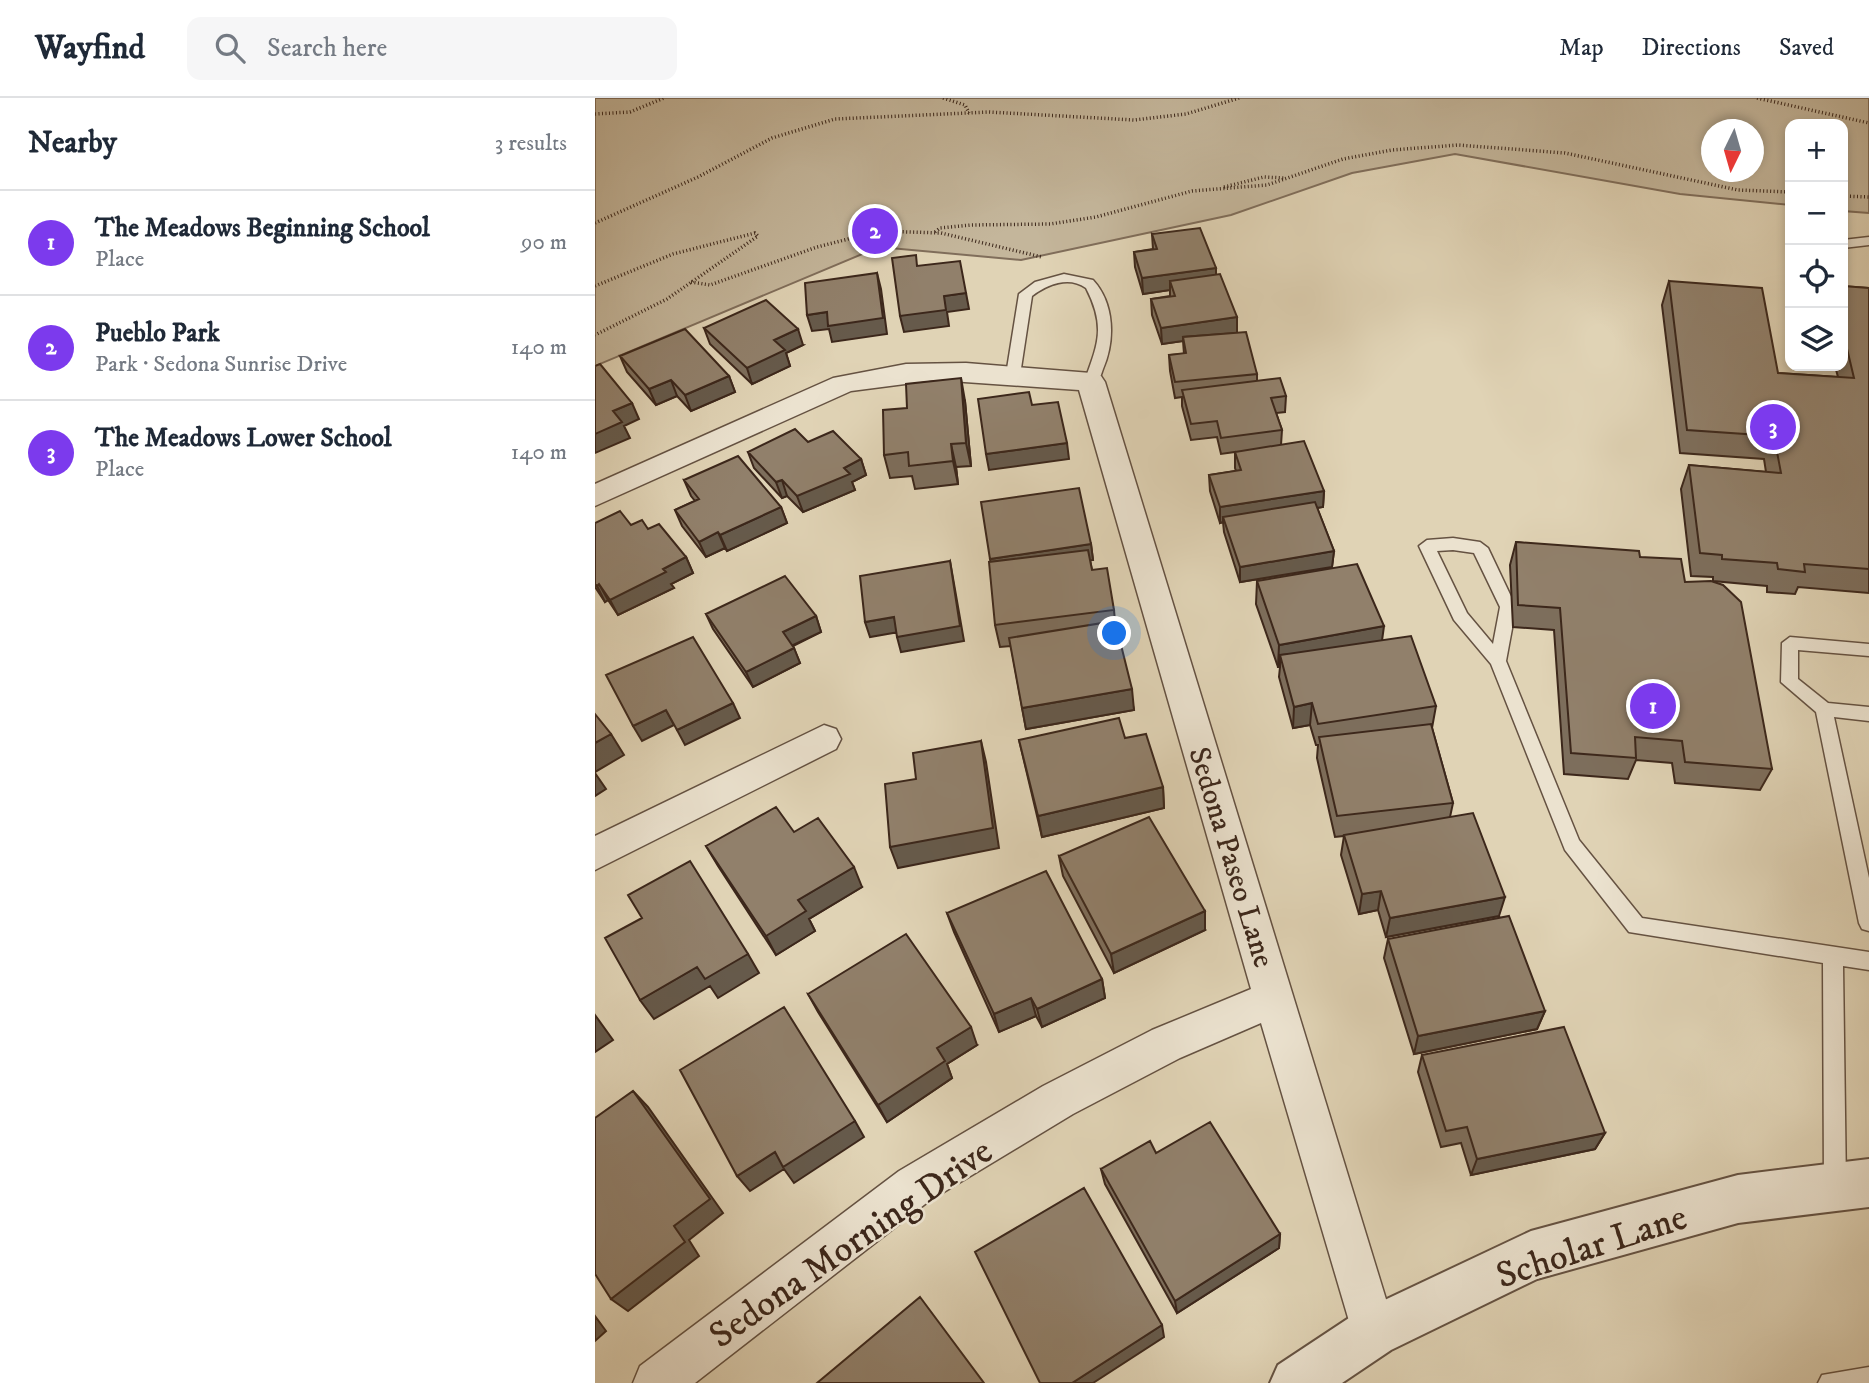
<!DOCTYPE html>
<meta charset="utf-8">
<style>
:root{--surface:#fff;--page:#f6f6f7;--text:#1f2937;--muted:#747a83;--line:#e0e1e3;--accent:#7c3aed}
body{margin:0;font-family:"IM FELL DW Pica",serif;background:var(--page);color:var(--text)}
.controls{position:absolute;right:21px;top:21px;display:grid;overflow:hidden;border-radius:14px;box-shadow:0 4px 10px #0003}
.controls button{width:63px;height:63px;display:grid;place-items:center;padding:0;border:0;border-bottom:2px solid var(--line);background:var(--surface);color:var(--text);font:35px sans-serif}
.compass{position:absolute;left:1106px;top:21px;width:63px;height:63px;border-radius:50%;background:var(--surface);box-shadow:0 4px 10px #0003;rotate:185deg}
.you{position:absolute;left:520px;top:536px;width:24px;height:24px;margin:-18px;border:5px solid #fff;border-radius:50%;background:#1a73e8;box-shadow:0 0 0 10px #1a73e833}
.badge{display:grid;place-items:center;width:46px;height:46px;border-radius:50%;background:var(--accent);color:#fff;font-size:23px;font-weight:700}
.pin{position:absolute;translate:-50% -50%;border:4px solid #fff;box-shadow:0 2px 7px #0006}
.list{margin:0;padding:0;list-style:none}
h2{display:flex;justify-content:space-between;align-items:center;height:91px;margin:0;padding:0 28px;font-size:30px}
h2 small{font-size:23px;font-weight:400;color:var(--muted)}
.list li{display:grid;grid-template-columns:46px 1fr auto;gap:21px;align-items:center;box-sizing:border-box;height:105px;padding:0 28px;border-top:2px solid var(--line)}
.list b{display:block;font-size:26px;white-space:nowrap}
.list p{margin:0;font-size:23px;white-space:nowrap;color:var(--muted)}
.list em{font-size:23px;font-style:normal;color:var(--muted)}
.icon{flex:none;width:38px;height:38px;fill:none;stroke:currentColor;stroke-width:2;stroke-linecap:round;stroke-linejoin:round}
.map{position:relative;flex:none;width:1274px;height:1285px;overflow:hidden}
header{display:flex;align-items:center;gap:42px;box-sizing:border-box;height:98px;padding:0 35px;background:var(--surface);border-bottom:2px solid var(--line)}
header strong{font-size:33px}
nav{display:flex;gap:38px;margin-inline-start:auto;font-size:24px}
.search{width:490px;height:63px;background:var(--page);display:flex;align-items:center;gap:18px;box-sizing:border-box;padding:0 24px;border-radius:14px;color:var(--muted);font-size:26px}
main{display:flex}
aside{flex:1;background:var(--surface)}
.map>svg:first-child{display:block}
.green{fill:#c4b69b;stroke:#806e5b;stroke-width:2;fill-rule:evenodd}
.lines{fill:none;stroke-linecap:round;stroke-linejoin:round}
.service-casing{stroke:#655242;stroke-width:3}
.minor-casing{stroke:#655242;stroke-width:3}
.tertiary-casing{stroke:#655242;stroke-width:4}
.path{stroke:#3c271b;stroke-width:3.5;stroke-dasharray:1 2.5;stroke-linecap:butt}
.service{fill:#ebe2cf;fill-rule:evenodd}
.minor{fill:#ebe2cf;fill-rule:evenodd}
.tertiary{fill:#ebe2cf;fill-rule:evenodd}
.wall{fill:#7d6e5c;stroke:#3c271b;stroke-width:2}
.shaded-wall{fill:#665a4b;stroke:#3c271b;stroke-width:2}
.building{fill:#91806b;stroke:#3c271b;stroke-width:2}
.labels{text-anchor:middle;stroke-width:5;stroke-linejoin:round;paint-order:stroke}
.street-label{font-size:30px;fill:#3c271b;stroke:#ebe2cf}
.near-street-label{font-size:37px;fill:#3c271b;stroke:#ebe2cf}
</style>
<header>
<strong>Wayfind</strong>
<div class="search"><svg class="icon" aria-label="search" viewBox="0 0 24 24"><circle cx="10" cy="10" r="6"/><path d="M15 15l6 6"/></svg>Search here</div>
<nav><a>Map</a><a>Directions</a><a>Saved</a></nav>
</header>
<main>
<aside>
<h2>Nearby<small>3 results</small></h2>
<ul class="list">
<li><span class="badge">1</span><div><b>The Meadows Beginning School</b><p>Place</p></div><em>90 m</em></li>
<li><span class="badge">2</span><div><b>Pueblo Park</b><p>Park · Sedona Sunrise Drive</p></div><em>140 m</em></li>
<li><span class="badge">3</span><div><b>The Meadows Lower School</b><p>Place</p></div><em>140 m</em></li>
</ul>
</aside>
<div class="map">
<svg width="1274" height="1285" viewBox="0 0 1274 1285">
<rect width="100%" height="100%" fill="#e0d3b5"/>
<filter id="stains"><feTurbulence type="fractalNoise" baseFrequency=".00286" numOctaves="4"/><feColorMatrix values="0 0 0 0 .2 0 0 0 0 .09 0 0 0 0 .02 0 0 0 .5 -.17"/></filter>
<radialGradient id="worn" r=".72"><stop offset=".6" stop-color="#630" stop-opacity="0"/><stop offset="1" stop-color="#630" stop-opacity=".3"/></radialGradient>
<path class="green" d="M0,0H1274V115L1248,113V26H1195V107L1085,96L860,56L757,75L636,117L426,162L284,149L0,268ZM1116,32H1158V74H1116Z"/>
<g class="lines">
<g class="service-casing">
<path id="service" d="M1274,139V147L1248,150V142Z
M469,176L498,182C520,206 520,243 508,271C505,279 504,286 496,288L489,284C503,246 511,229 491,190C474,178 453,186 437,198L425,277L423,280H413L411,277L424,196L440,184Z
M858,440L885,444L893,450L921,509L911,563L984,742L1047,820L1274,854V872L1248,868L1251,1089L1248,1097L1240,1100L1232,1097L1229,1089L1228,865L1034,834L970,752L896,566L859,522L824,448L832,442ZM858,452L879,455L905,509L898,546L872,515L842,453Z
M1195,539L1274,546V558L1203,552V581L1233,605L1274,609V623L1239,619L1274,780V833L1267,831L1264,825L1221,614L1186,584L1187,545Z
M1274,1269V1285H1223L1227,1277Z"/>
</g>
<g class="minor-casing">
<path id="minor" d="M371,265L496,275L506,278L510,284L801,1234L794,1250L778,1257L762,1250L666,925L585,960L478,1016L334,1103L100,1285H38L45,1268L304,1073L448,988L557,932L656,891L484,292L341,282L256,293L0,408V386L238,280L311,266Z
M229,627L241,631L246,641L241,651L0,772V738Z"/>
</g>
<g class="tertiary-casing">
<path id="tertiary" d="M1274,1061V1109L1143,1125L942,1181L796,1252L747,1285H675L683,1267L760,1216L936,1133L1143,1077Z"/>
</g>
<path class="path" d="M348,0L370,7L374,15
M1162,0L1274,25
M0,16L35,14L69,0
M629,89L669,79L689,80
M1248,98L1274,99
M0,125L103,79L177,40L240,21L394,14L539,22L591,16L644,0
M340,134L345,130L376,127L455,126L501,119L597,93L672,87L748,61L797,52L863,47L970,55L1143,92L1195,94
M96,184L115,187L222,149L284,133L346,135L447,159
M0,188L78,156L160,135L163,138L72,201L0,237"/>
<use href="#service" class="service"/>
<use href="#minor" class="minor"/>
<use href="#tertiary" class="tertiary"/>
</g>
<path class="wall" d="M557,136L621,177L642,234L662,276V283L691,298L690,314L681,315L687,332L686,347L729,393L728,409L722,410L739,453L737,469L645,484L629,434L628,424L625,425L615,393L614,377L641,373L640,370V354L626,356L622,339L596,342L587,308V299L580,300L575,273L574,257L589,256L588,243L567,246L557,217L556,201L575,198V192L548,196L540,169L539,154L558,151Z
M1074,183L1183,275L1243,279L1240,268H1248V188L1274,190V495L1203,489L1200,496L1172,494V488L1118,483V479L1096,478L1086,391L1094,367L1171,374L1169,361L1085,355L1067,207Z
M109,230L208,247L191,255L195,268L157,286L115,246Z
M25,258L134,278L140,294L96,313L82,298L61,307L32,274Z
M370,303L376,368L361,369L363,386L320,391L317,378L295,380L289,357Z
M213,344L266,361L271,377L257,384L260,392L208,414L192,398L187,400L159,370L153,354Z
M89,382L186,409L192,425L132,453L130,450L111,459L87,428L80,412L100,403L96,398Z
M0,425L36,427L53,431L91,459L98,475L76,486L79,490L23,517L13,502L10,504L0,489Z
M921,444L1045,459L1090,484L1177,671L1165,692L1080,685L1077,665L1041,662L1033,681L969,676L959,532L918,529L915,467Z
M496,446L498,462H495L497,472L519,512L520,523L539,612L431,631L416,548L405,549L400,527Z
M662,483L841,608L837,630L858,705L855,719L904,818L791,839L783,812L764,816L746,757L749,738L740,739L722,660L723,647H721L715,627L698,630L684,579L685,569H683L661,506Z
M111,516L221,518L226,534L198,548L205,565L158,589L118,531Z
M530,640L568,689L569,710L447,739L424,642Z
M199,734L267,789L214,821L220,833L181,857L123,768L111,748Z
M464,758L610,832L519,875L468,778Z
M352,815L507,881L510,900L447,929L441,918L404,934L359,834Z
M793,841L950,913L942,931L819,956L789,860Z
M213,896L382,947L352,966L357,980L292,1024L223,914Z
M827,957L1010,1035L1000,1051L876,1077L866,1045L846,1049L823,974Z
M506,1071L685,1136L684,1150L582,1215L510,1086Z"/>
<path class="shaded-wall" d="M621,170V186L575,183V192L548,196L547,180Z
M282,175L286,191L292,236L237,244L234,231L217,233L212,217L232,214Z
M371,195L374,211L352,214L354,228L309,234L305,218L349,198Z
M642,219V235L588,239V243L567,246L566,230Z
M203,231L208,247L191,255L195,268L157,286L152,270L179,242Z
M134,278L140,294L96,313L90,297Z
M366,280L370,303L376,368L371,345Z
M76,282L82,298L61,307L54,291Z
M37,305L44,321L29,328L35,340L0,355V336L18,313Z
M472,345L474,361L394,372L391,356Z
M356,346L361,369L363,386L358,363Z
M266,361L271,377L257,384L260,392L208,414L202,398L249,370Z
M187,382L192,398L187,400L181,384Z
M729,393L728,409L630,424L628,419V424L625,425V409Z
M186,409L192,425L132,453L125,437Z
M123,434L130,450L111,459L104,444Z
M496,446L498,462L398,477L395,461Z
M739,453L737,469L645,484V469Z
M91,459L98,475L76,486L79,490L23,517L15,502L68,471Z
M355,463L369,543L306,554L302,539Z
M4,486L13,502L10,504L2,488Z
M221,518L226,534L194,549L188,534Z
M299,519L304,534L275,539L270,524Z
M789,528L786,550L685,557V569H683L684,547Z
M199,550L205,565L158,589L151,574Z
M537,591L539,612L431,631L427,610Z
M138,605L145,620L90,647L82,632Z
M717,605L715,627L698,630L699,609Z
M71,612L79,627L47,643L38,628Z
M16,636L29,657L0,674V645Z
M386,643L391,664L404,750L303,770L295,749Z
M0,675L11,691L0,698Z
M568,689L569,710L447,739L443,718Z
M259,769L267,789L214,821L220,833L181,857L171,838L203,802Z
M786,793L783,812L764,816L767,796Z
M910,799L904,818L791,839L795,820Z
M610,813V832L519,875L516,856Z
M153,856L164,875L123,900L115,888L59,921L45,902L102,869Z
M507,881L510,900L447,929L442,911Z
M436,900L441,918L404,934L399,916Z
M950,913L942,931L819,956L823,938Z
M0,917L18,942L0,954Z
M376,929L382,947L352,966L357,980L292,1024L283,1007L342,950Z
M38,993L53,1009L128,1115L94,1142L104,1158L33,1213L16,1201L79,1128Z
M260,1023L269,1039L199,1085L189,1071L155,1093L142,1078L180,1054Z
M1010,1035L1000,1051L876,1077L882,1061Z
M685,1136L684,1150L582,1215L580,1203Z
M0,1218L11,1233L0,1243Z
M567,1227L569,1239L498,1285H477Z"/>
<path class="building" d="M605,130L621,170L547,180L539,154L562,151L557,136Z
M321,157L322,168L365,163L371,195L349,198L351,212L305,218L297,160Z
M282,175L288,220L233,228L232,214L212,217L210,185Z
M625,176L642,219L566,230L556,201L580,198L575,183Z
M1074,183L1167,190L1183,275L1259,280L1248,234V188L1274,190V471L1209,466L1210,474L1183,471L1182,465L1127,461V457L1105,455L1094,367L1186,375L1179,338L1092,332Z
M171,202L203,231L179,242L190,252L152,270L109,230Z
M90,231L134,278L90,297L76,282L54,291L25,258Z
M651,234L662,276L580,284L574,257L591,255L588,239Z
M5,266L37,305L18,313L27,324L0,336V268Z
M366,280L371,345L356,346L358,363L314,368L313,354L289,357L288,312L312,310L311,286Z
M685,280L691,298L676,300L687,332L626,340L622,323L596,326L587,292Z
M434,294L437,307L463,304L472,345L391,356L383,301Z
M200,331L213,344L238,333L266,361L249,370L255,376L202,398L187,382L181,384L153,354Z
M709,343L729,393L625,409L614,377L646,372L640,354Z
M143,358L186,409L125,437L123,434L104,444L80,412L104,401L89,382Z
M484,390L496,446L395,461L386,404Z
M720,404L739,453L645,469L628,419Z
M25,413L36,427L47,422L53,431L64,426L91,459L68,471L71,474L15,502L4,486L2,488L0,486V425Z
M921,444L1044,453L1045,459L1086,461L1090,484L1116,483L1128,487L1146,504L1177,671L1090,664L1087,643L1040,639L1041,660L976,655L965,510L923,507Z
M493,452L497,472L512,470L519,512L400,527L394,464Z
M355,463L365,528L302,539L299,519L270,524L265,478Z
M762,466L789,528L684,547L662,483Z
M190,478L221,518L188,534L199,550L151,574L111,516Z
M520,523L537,591L427,610L414,540Z
M816,538L841,608L723,626L717,605L699,609L685,557Z
M98,539L138,605L82,632L71,612L38,628L11,577Z
M0,616L16,636L0,645Z
M524,620L530,640L551,636L568,689L443,718L424,642Z
M836,626L858,705L742,718L724,639Z
M386,643L398,730L295,749L290,686L321,681L318,655Z
M181,709L199,734L223,720L259,769L203,802L211,813L171,838L111,748Z
M878,715L910,799L795,820L786,793L767,796L749,737Z
M554,719L610,813L516,856L464,758Z
M95,763L153,856L110,881L102,869L45,902L10,840L47,820L33,797Z
M451,773L507,881L442,911L436,900L399,916L352,815Z
M914,818L950,913L823,938L793,841Z
M311,836L376,929L342,950L350,963L283,1007L213,896Z
M189,909L260,1023L188,1069L180,1054L142,1078L85,972Z
M969,929L1010,1035L882,1061L872,1029L851,1033L827,957Z
M38,993L115,1101L79,1128L90,1144L16,1201L0,1176V1020Z
M615,1024L685,1136L580,1203L506,1071L555,1043L561,1055Z
M489,1090L567,1227L477,1285H445L380,1154Z
M325,1199L389,1285H222Z"/>
<g class="labels">
<g class="street-label">
<text transform="translate(637 759) rotate(73)" y="10">Sedona Paseo Lane</text>
</g>
<g class="near-street-label">
<text transform="translate(255 1144) rotate(-35)" y="13">Sedona Morning Drive</text>
<text transform="translate(996 1147) rotate(-18)" y="13">Scholar Lane</text>
</g>
</g>
<rect width="100%" height="100%" filter="url(#stains)"/>
<rect width="100%" height="100%" fill="url(#worn)"/>
</svg>
<div class="controls">
<button>+</button>
<button>−</button>
<button><svg class="icon" aria-label="locate" viewBox="0 0 24 24"><circle cx="12" cy="12" r="6"/><path d="M12 2v4M12 18v4M2 12h4M18 12h4"/></svg></button>
<button><svg class="icon" aria-label="layers" viewBox="0 0 24 24"><path d="M12 4l9 5-9 5-9-5zM3 14l9 5 9-5"/></svg></button>
</div>
<svg class="compass" viewBox="-18 -18 36 36"><path d="M0-13l5 13h-10z" fill="#e53935"/><path d="M0 13l5-13h-10z" fill="#747a83"/></svg>
<div class="you"></div>
<div class="pin badge" style="left:1058px;top:608px">1</div>
<div class="pin badge" style="left:280px;top:133px">2</div>
<div class="pin badge" style="left:1178px;top:329px">3</div>
</div>
</main>
